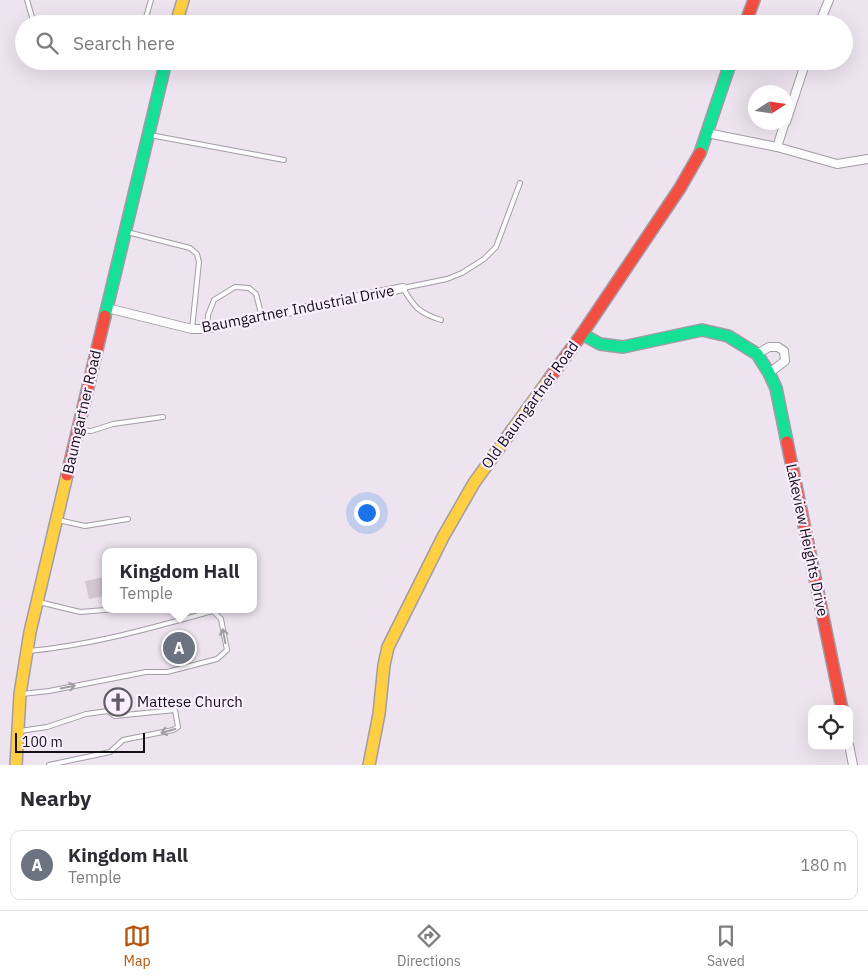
<!DOCTYPE html>
<style>
:root{--surface:#fff;--page:#f2f2f3;--text:#2b2b33;--muted:#7c7c81;--line:#e1e1e2;--accent:#b45309}
body{margin:0;font-family:"IBM Plex Sans",sans-serif;background:var(--page);color:var(--text)}
.controls{position:absolute;right:15px;bottom:15px;display:grid;overflow:hidden;border-radius:10px;box-shadow:0 5px 20px #0002}
.controls button{width:45px;height:45px;display:grid;place-items:center;padding:0;border:0;border-bottom:1px solid var(--line);background:var(--surface);color:var(--text);font:25px sans-serif}
.compass{position:absolute;left:748px;top:85px;width:45px;height:45px;border-radius:50%;background:var(--surface);box-shadow:0 5px 20px #0002;rotate:78deg}
.scale{position:absolute;left:15px;bottom:12px;width:130px;box-sizing:border-box;padding-left:5px;border:2px solid #140f15;border-top:0;font-size:14px;line-height:18px;white-space:nowrap;color:#140f15;-webkit-text-stroke:4px #fbeeff;paint-order:stroke}
.you{position:absolute;left:366px;top:512px;width:18px;height:18px;margin:-12px;border:4px solid #fff;border-radius:50%;background:#1a73e8;box-shadow:0 0 0 8px #1a73e833}
.badge{display:grid;place-items:center;width:32px;height:32px;border-radius:50%;background:var(--accent);color:#fff;font-size:16px;font-weight:700}
.pin{position:absolute;translate:-50% -50%;border:2px solid #fff;box-shadow:0 1px 5px #0006}
.popup{position:absolute;left:102px;top:548px;width:155px;height:65px;box-sizing:border-box;display:grid;place-content:center;border-radius:10px;background:var(--surface);filter:drop-shadow(0 1px 4px #0005);font-size:16px;white-space:nowrap;color:var(--muted)}
.popup b{font-size:19px;color:var(--text)}
.popup::after{content:'';position:absolute;left:50%;top:100%;margin-left:-10px;border:10px solid transparent;border-top-color:var(--surface)}
.list{margin:0;padding:0;list-style:none}
h2{display:flex;justify-content:space-between;align-items:center;height:65px;margin:0;padding:0 20px;font-size:21px}
h2 small{font-size:16px;font-weight:400;color:var(--muted)}
.list li{display:grid;grid-template-columns:32px 1fr auto;gap:15px;align-items:center;box-sizing:border-box;height:70px;margin:0 10px 10px;padding:0 10px;border:1px solid var(--line);border-radius:10px}
.list b{display:block;font-size:19px;white-space:nowrap}
.list p{margin:0;font-size:16px;white-space:nowrap;color:var(--muted)}
.list em{font-size:16px;font-style:normal;color:var(--muted)}
.icon{flex:none;width:28px;height:28px;fill:none;stroke:currentColor;stroke-width:2;stroke-linecap:round;stroke-linejoin:round}
.map{position:relative;flex:none;width:868px;height:765px;overflow:hidden}
.search{position:absolute;background:var(--surface);box-shadow:0 5px 20px #0002;left:15px;right:15px;top:15px;height:55px;display:flex;align-items:center;gap:12px;box-sizing:border-box;padding:0 18px;border-radius:28px;color:var(--muted);font-size:19px}
.sheet{height:145px;background:var(--surface)}
nav{display:flex;justify-content:space-around;align-items:center;box-sizing:border-box;height:70px;border-top:1px solid var(--line);background:var(--surface);font-size:14px;color:var(--muted)}
nav a{display:grid;justify-items:center;gap:2px}
nav .on{color:var(--accent)}
.map>svg:first-child{display:block}
.building{fill:#d4c7d1}
.lines{fill:none;stroke-linecap:round;stroke-linejoin:round}
.lane-casing{stroke:#a29ca4;stroke-width:6}
.street-casing{stroke:#a29ca4;stroke-width:10}
.fast-casing{stroke:#a29ca4;stroke-width:14}
.slow-casing{stroke:#a29ca4;stroke-width:14}
.jam-casing{stroke:#a29ca4;stroke-width:14}
.lane{stroke:#fcfbfd;stroke-width:4}
.street{stroke:#fcfbfd;stroke-width:8}
.fast{stroke:#16e098;stroke-width:11}
.slow{stroke:#ffcf43;stroke-width:11}
.jam{stroke:#f24e42;stroke-width:11}
.oneway{stroke:#9f9da0}
.labels{text-anchor:middle;stroke-width:4.5;stroke-linejoin:round;paint-order:stroke}
.street-label{font-size:15px;fill:#140f15;stroke:#fbeeff}
.poi-label{font-size:15px;fill:#140f15;stroke:#fbeeff;text-anchor:start}
</style>
<div class="map">
<svg width="868" height="765" viewBox="0 0 868 765">
<rect width="100%" height="100%" fill="#ede4f0"/>
<path class="building" d="M105,577V596L89,599L85,581Z"/>
<g class="lines">
<g class="lane-casing">
<path id="lane" d="M27,0L34,24
M144,24L151,0
M150,135L284,160
M127,232L190,248L197,254L199,262L192,329
M441,320C419,313 414,307 403,288L447,279L462,273L484,259L496,247L520,183
M207,329L208,315L214,300L235,287L249,288L256,294L262,317
M80,430L91,431L113,424L163,417
M58,520L85,526L128,519
M39,602L80,612L117,609
M22,694L49,691L146,672H167L217,659L227,650L221,619L213,611C152,628 92,645 29,651
M20,731L47,727L86,714L108,711L115,716L175,710L178,727L173,730L123,740L110,752L49,765"/>
</g>
<g class="street-casing">
<path id="street" d="M819,24L829,0
M786,122L806,61
M707,133L777,147L837,164L868,159
M777,147L785,122
M107,308L192,329H205L403,288
M757,354L769,347H778L784,351L785,361L769,373
M849,745L853,765"/>
</g>
<g class="fast-casing">
<path id="fast" d="M700,153L731,61
M105,316L166,61
M582,334L600,344L623,347L702,330L728,336L757,354L769,373L776,388L787,442"/>
</g>
<g class="slow-casing">
<path id="slow" d="M176,24L183,0
M16,765L20,694L30,632L67,475
M369,765L379,714L384,665L388,647L443,537L474,483L549,379"/>
</g>
<g class="jam-casing">
<path id="jam" d="M745,24L754,0
M549,379L582,334L680,188L700,153
M787,442L842,709
M67,475L105,316"/>
</g>
<use href="#lane" class="lane"/>
<use href="#street" class="street"/>
<use href="#fast" class="fast"/>
<use href="#slow" class="slow"/>
<use href="#jam" class="jam"/>
</g>
<defs><path id="oneway-shaft" d="M-6 0H5M1.5-3L5.5 0L1.5 3" fill="none" stroke-width="1.6" stroke-linecap="round" stroke-linejoin="round" transform="scale(1.25)"/></defs>
<g class="oneway">
<use href="#oneway-shaft" transform="translate(224 636) rotate(-101)"/>
<use href="#oneway-shaft" transform="translate(68 687) rotate(-11)"/>
<use href="#oneway-shaft" transform="translate(168 731) rotate(164)"/>
</g>
<defs>
<g id="church-ring" transform="scale(1.4375)"><circle r="9.5" fill="#fbeeff" stroke="#605a62" stroke-width="1.5"/><path d="M-1.2-6h2.4v3.5h3.3v2.4h-3.3V6h-2.4V-.1h-3.3v-2.4h3.3Z" fill="#605a62"/></g>
</defs>
<g fill-rule="evenodd">
<use href="#church-ring" x="118" y="702"/>
</g>
<g class="labels">
<g class="street-label">
<text transform="translate(298 309) rotate(-11)" y="5">Baumgartner Industrial Drive</text>
<text transform="translate(530 405) rotate(-54)" y="5">Old Baumgartner Road</text>
<text transform="translate(82 412) rotate(-77)" y="5">Baumgartner Road</text>
<text transform="translate(807 540) rotate(78)" y="5">Lakeview Heights Drive</text>
</g>
<g class="poi-label">
<text x="137" y="707">Mattese Church</text>
</g>
</g>
</svg>
<div class="controls">
<button><svg class="icon" aria-label="locate" viewBox="0 0 24 24"><circle cx="12" cy="12" r="6"/><path d="M12 2v4M12 18v4M2 12h4M18 12h4"/></svg></button>
</div>
<svg class="compass" viewBox="-18 -18 36 36"><path d="M0-13l5 13h-10z" fill="#e53935"/><path d="M0 13l5-13h-10z" fill="#7c7c81"/></svg>
<div class="scale">100 m</div>
<div class="you"></div>
<div class="pin badge" style="left:179px;top:648px;background:#6b7280">A</div>
<div class="popup"><b>Kingdom Hall</b>Temple</div>
<div class="search"><svg class="icon" aria-label="search" viewBox="0 0 24 24"><circle cx="10" cy="10" r="6"/><path d="M15 15l6 6"/></svg>Search here</div>
</div>
<section class="sheet">
<h2>Nearby<small></small></h2>
<ul class="list">
<li><span class="badge" style="background:#6b7280">A</span><div><b>Kingdom Hall</b><p>Temple</p></div><em>180 m</em></li>
</ul>
</section>
<nav>
<a class="on"><svg class="icon" aria-label="map" viewBox="0 0 24 24"><path d="M3 6l6-2 6 2 6-2v14l-6 2-6-2-6 2zM9 4v14M15 6v14"/></svg>Map</a>
<a><svg class="icon" aria-label="directions" viewBox="0 0 24 24"><path d="M12 3l9 9-9 9-9-9zM9 14v-3h6M13 9l2 2-2 2"/></svg>Directions</a>
<a><svg class="icon" aria-label="saved" viewBox="0 0 24 24"><path d="M7 4h10v16l-5-4-5 4z"/></svg>Saved</a>
</nav>
